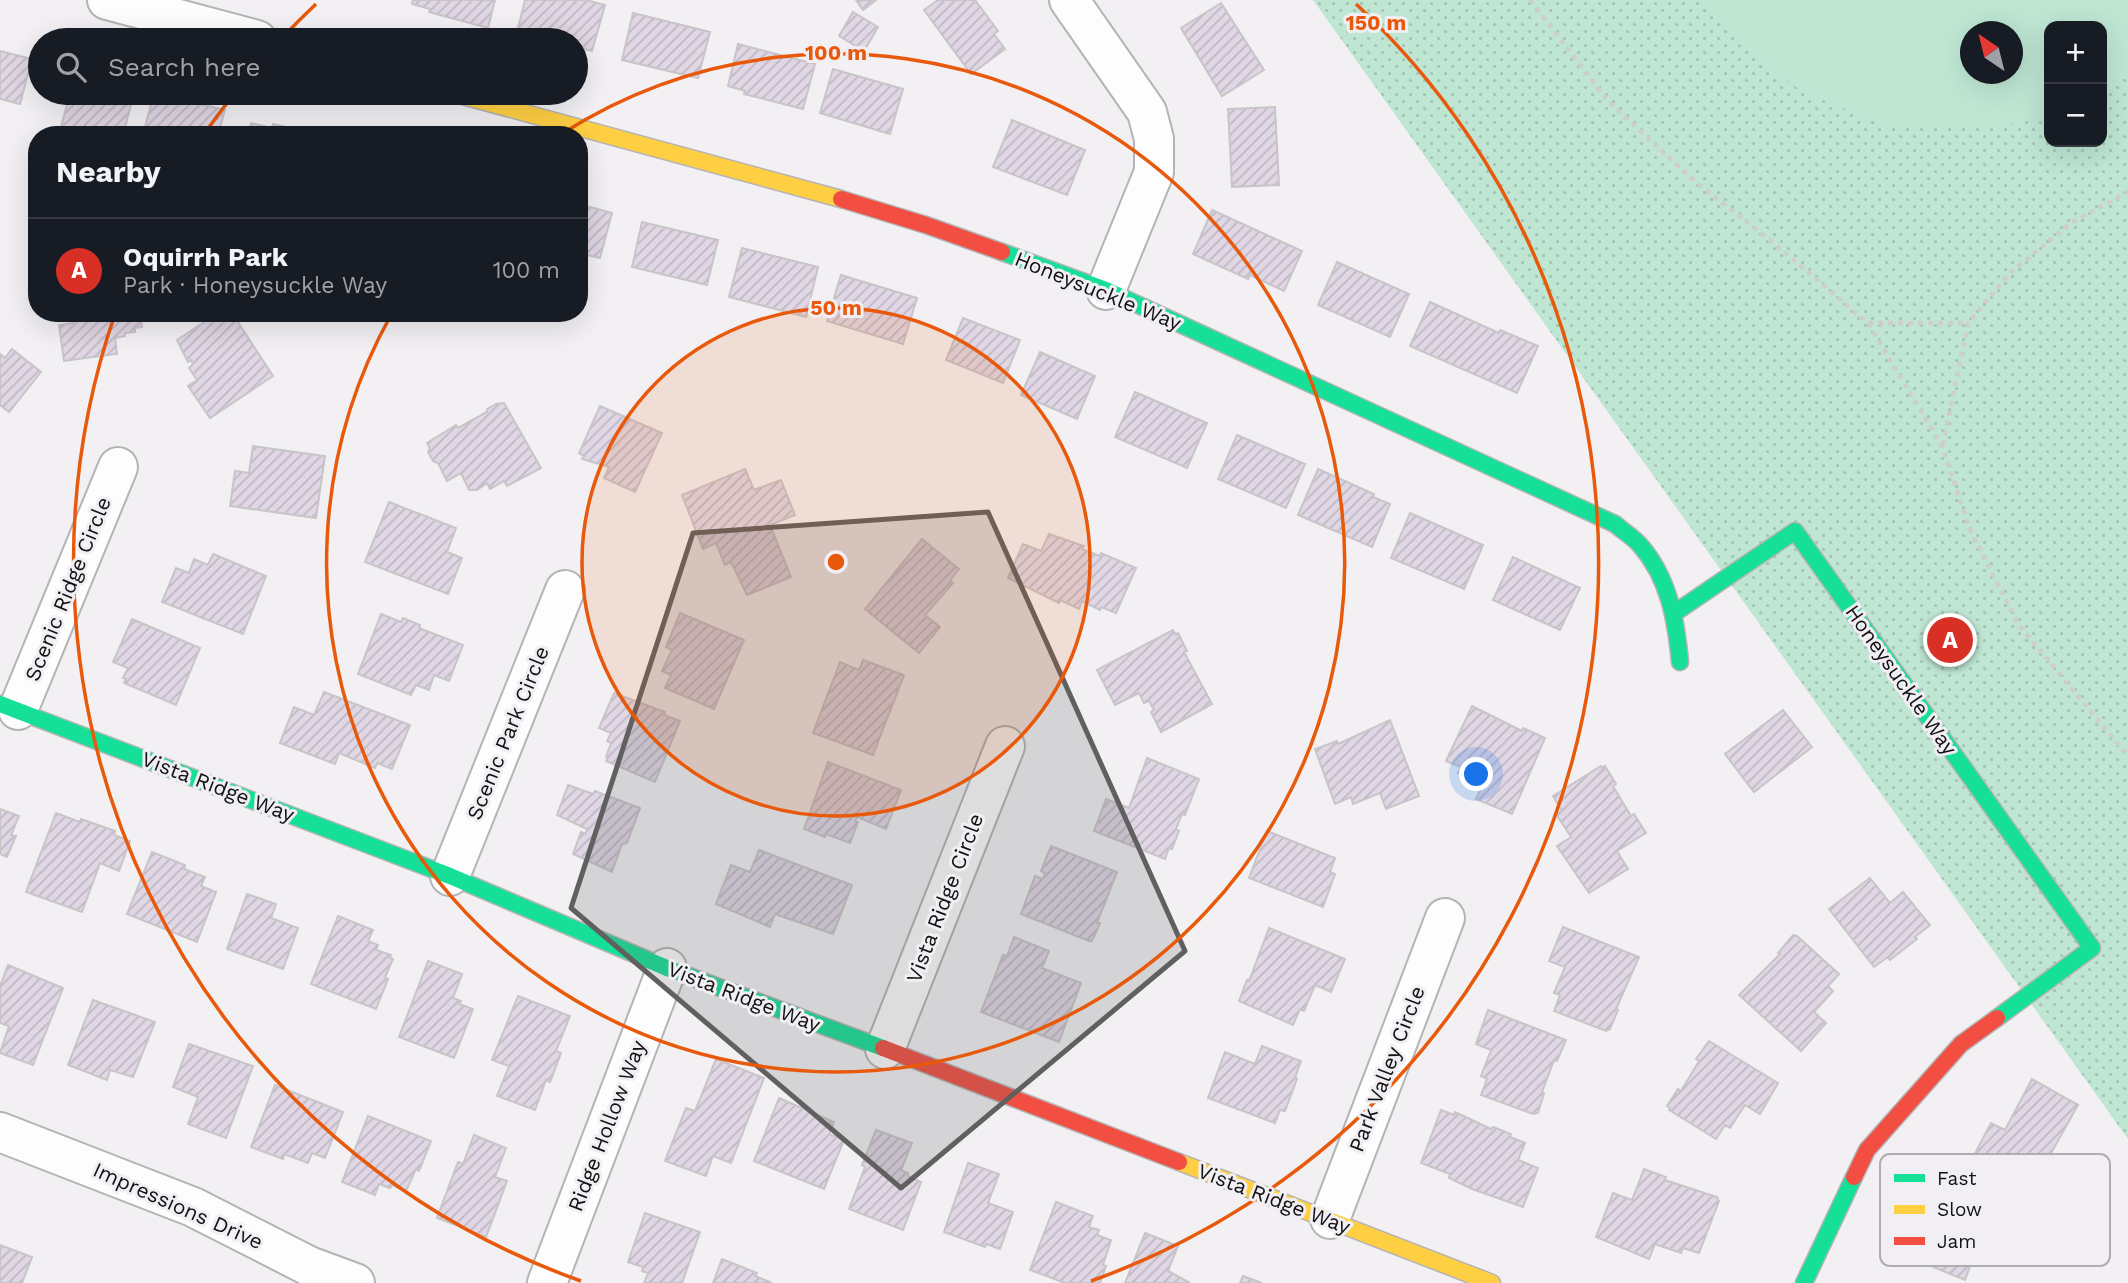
<!DOCTYPE html>
<meta charset="utf-8">
<style>
:root{--surface:#171b24;--page:#242831;--text:#f1f3f6;--muted:#9ea1a6;--line:#363941;--accent:#d93025}
body{margin:0;font-family:"Work Sans",sans-serif;background:var(--page);color:var(--text)}
.controls{position:absolute;right:21px;top:21px;display:grid;overflow:hidden;border-radius:14px;box-shadow:0 7px 28px #0002}
.controls button{width:63px;height:63px;display:grid;place-items:center;padding:0;border:0;border-bottom:2px solid var(--line);background:var(--surface);color:var(--text);font:35px sans-serif}
.compass{position:absolute;left:1960px;top:21px;width:63px;height:63px;border-radius:50%;background:var(--surface);box-shadow:0 7px 28px #0002;rotate:325deg}
.you{position:absolute;left:1477px;top:775px;width:24px;height:24px;margin:-18px;border:5px solid #fff;border-radius:50%;background:#1a73e8;box-shadow:0 0 0 10px #1a73e833}
.badge{display:grid;place-items:center;width:46px;height:46px;border-radius:50%;background:var(--accent);color:#fff;font-size:23px;font-weight:700}
.pin{position:absolute;translate:-50% -50%;border:4px solid #fff;box-shadow:0 2px 7px #0006}
.list{margin:0;padding:0;list-style:none}
h2{display:flex;justify-content:space-between;align-items:center;height:91px;margin:0;padding:0 28px;font-size:30px}
h2 small{font-size:23px;font-weight:400;color:var(--muted)}
.list li{display:grid;grid-template-columns:46px 1fr auto;gap:21px;align-items:center;box-sizing:border-box;height:105px;padding:0 28px;border-top:2px solid var(--line)}
.list b{display:block;font-size:26px;white-space:nowrap}
.list p{margin:0;font-size:23px;white-space:nowrap;color:var(--muted)}
.list em{font-size:23px;font-style:normal;color:var(--muted)}
.icon{flex:none;width:38px;height:38px;fill:none;stroke:currentColor;stroke-width:2;stroke-linecap:round;stroke-linejoin:round}
.map{position:relative;flex:none;width:2128px;height:1283px;overflow:hidden}
.search{position:absolute;background:var(--surface);box-shadow:0 7px 28px #0002;left:28px;top:28px;width:560px;height:77px;display:flex;align-items:center;gap:18px;box-sizing:border-box;padding:0 24px;border-radius:38px;color:var(--muted);font-size:26px}
.panel{position:absolute;background:var(--surface);box-shadow:0 7px 28px #0002;left:28px;top:126px;width:560px;height:196px;border-radius:28px}
.map>svg:first-child{display:block}
.park{fill:url(#park-dots);fill-rule:evenodd}
.garden{fill:#bee6d3;fill-rule:evenodd}
.building{fill:url(#building-hatch);stroke:#c7c5c8;stroke-width:2}
.lines{fill:none;stroke-linecap:round;stroke-linejoin:round}
.street-casing{stroke:#b4b3b5;stroke-width:42}
.fast-casing{stroke:#b4b3b5;stroke-width:19}
.slow-casing{stroke:#b4b3b5;stroke-width:19}
.jam-casing{stroke:#b4b3b5;stroke-width:19}
.path{stroke:#cfcecf;stroke-width:4.5;stroke-dasharray:5 5;stroke-linecap:butt}
.street{stroke:#fdfdfd;stroke-width:38}
.fast{stroke:#16e098;stroke-width:16}
.slow{stroke:#ffcf43;stroke-width:16}
.jam{stroke:#f24e42;stroke-width:16}
.marked{fill:#616061;fill-opacity:0.2;stroke:#616061;stroke-width:5;stroke-linejoin:round}
.ring{fill:none;stroke:#e8590c;stroke-width:3.5}
.labels{text-anchor:middle;stroke-width:6;stroke-linejoin:round;paint-order:stroke}
.street-label{font-size:21px;fill:#131213;stroke:#f2eff4}
.key{fill:#f2eff4;stroke:#afadb0;stroke-width:2}
.key-label{font-size:19px;fill:#131213}
.centre{fill:#e8590c;stroke:#f2eff4;stroke-width:3.5}
.ring-label{font-size:21px;text-anchor:middle;font-weight:bold;fill:#e8590c;stroke:#f2eff4;stroke-width:6;stroke-linejoin:round;paint-order:stroke}
</style>
<div class="map">
<svg width="2128" height="1283" viewBox="0 0 2128 1283">
<defs>
<pattern id="park-dots" width="8" height="8" patternUnits="userSpaceOnUse" patternTransform="scale(1.75)"><rect width="8" height="8" fill="#bee6d3"/><path d="M2 2h.1M6 6h.1" fill="none" stroke="#a2c4b4" stroke-width="1.8" stroke-linecap="round"/></pattern>
<pattern id="building-hatch" width="6" height="6" patternUnits="userSpaceOnUse" patternTransform="scale(1.75)"><rect width="6" height="6" fill="#e0d6e4"/><path d="M-1 1l2-2M0 6l6-6M5 7l2-2" fill="none" stroke="#bfb7c3"/></pattern>
</defs>
<rect width="100%" height="100%" fill="#f2f0f3"/>
<path class="park" d="M1313,0H2128V1139ZM2049,26H2102V142H2049ZM1970,32H2012V74H1970Z"/>
<path class="garden" d="M1702,0H2128V72L2102,88V26H2049V116L1989,128L1887,126L1800,90L1740,45ZM1970,32H2012V74H1970Z"/>
<path class="building" d="M413,0H495L488,28L429,12L430,9L412,4Z
M525,0H586L605,5L592,51L576,47V40H550L517,32Z
M856,0H876L863,10Z
M938,0H975L998,31L994,34L1005,49L971,74L924,10Z
M1221,3L1264,70L1222,96L1181,28Z
M853,12L878,27L864,51L839,36Z
M633,13L710,32L698,78L622,60Z
M738,44L815,64L803,109L744,94L745,91L728,86Z
M0,51L32,59L20,104L0,99Z
M833,69L903,89L890,134L820,113Z
M70,93H134L123,135L93,128L92,135H59Z
M154,93L225,110L218,135H143Z
M1275,107L1279,185L1232,187L1228,109Z
M1012,120L1085,150L1067,195L993,167Z
M251,123L272,128L273,124L320,135H248Z
M579,204L612,213L600,258L579,253Z
M1212,210L1302,251L1284,291L1250,275L1248,279L1193,254Z
M642,222L718,240L707,285L632,267Z
M742,248L818,267L806,317L729,297Z
M1337,262L1409,294L1390,337L1318,305Z
M841,275L917,298L903,344L827,321Z
M1430,302L1499,333L1500,330L1538,346L1517,393L1410,346Z
M72,313H140L142,327L135,328V332L125,333V336L115,338L117,354L64,361L59,325L73,323Z
M218,313H232L273,376L210,418L188,386L197,380L189,368L193,364L191,360L188,362L177,340Z
M963,318L1020,340L1003,383L946,360Z
M12,349L41,372L9,412L0,405V354L5,358Z
M1040,352L1095,376L1077,419L1021,395Z
M1135,392L1207,423L1187,468L1115,437Z
M504,403L541,468L507,486L504,481L490,489L487,483L477,490H469L461,473L447,481L438,463L433,461L428,452L430,448L427,443L456,425L458,428L487,412V409L496,404Z
M600,406L662,433L635,492L604,478L609,467L582,459L584,456L579,453Z
M1237,435L1305,464L1286,508L1218,479Z
M253,446L325,456L316,518L230,506L235,471L249,473Z
M745,469L754,490L781,480L795,515L770,525L791,577L747,595L731,562L725,565L716,543L703,549L682,495Z
M1318,469L1374,494L1373,497L1390,504L1372,547L1298,515Z
M389,502L456,528L447,552L462,558L448,594L365,562Z
M1410,513L1483,545L1464,589L1391,558Z
M1049,534L1084,546L1082,549L1100,556L1101,553L1136,568L1116,613L1101,607L1100,610L1082,601L1079,609L1060,600L1059,603L1008,578L1023,544L1041,551Z
M922,539L959,569L950,581L953,583L925,615L940,627L919,653L865,609Z
M213,554L266,576L243,634L162,602L176,568L189,573L194,559L208,565Z
M1513,557L1580,588L1560,630L1493,600Z
M680,613L744,640L714,709L665,688L671,675L662,671L672,650L666,647Z
M381,614L401,622L403,618L420,625L419,628L463,645L449,681L434,675L429,690L416,685L411,695L358,674Z
M132,619L200,648L176,705L124,683L126,679L123,678L128,668L113,662Z
M1173,630L1176,635L1178,633L1187,651L1184,652L1212,704L1161,732L1151,712L1154,710L1149,701L1144,703L1139,693L1115,705L1097,670Z
M863,660L904,675L873,755L813,733L840,662L859,670Z
M324,692L410,725L392,769L377,763L375,768L339,753L335,764L280,743L294,707L314,715Z
M614,693L665,712L664,715L680,721L655,782L606,761L608,758L606,757L611,743L607,741L611,733L599,728Z
M1472,706L1522,731L1523,728L1545,738L1512,814L1476,799L1483,784L1458,773L1461,767L1446,761Z
M1783,710L1812,747L1754,792L1725,754Z
M1390,720L1419,796L1386,809L1380,793L1353,804L1351,797L1335,804L1315,749L1337,741L1338,744Z
M1147,758L1199,779L1185,815L1182,814L1176,829L1179,831L1172,849L1169,848L1165,859L1094,831L1106,799L1129,808Z
M828,762L901,790L886,829L857,817L855,821L858,822L850,843L826,834L825,837L804,829Z
M1601,766L1602,768L1605,766L1616,784L1613,786L1631,816L1634,814L1646,833L1617,851L1628,869L1589,893L1557,846L1571,837L1556,814L1562,811L1553,796Z
M568,785L593,794L595,791L640,808L627,843L622,844L612,872L573,854L581,832L585,834L587,829L557,815Z
M0,809L19,816L11,835L16,836L7,857L0,854Z
M56,813L80,822L81,819L115,831L114,835L130,841L119,871L100,863L82,912L26,892Z
M1267,831L1335,858L1330,872L1335,874L1323,907L1249,878Z
M1051,846L1117,872L1097,923H1100L1092,941L1089,940V941L1021,914L1035,876L1043,879L1045,873L1041,871Z
M759,850L852,885L833,934L775,914L770,927L716,904L731,865L750,872Z
M152,852L185,865L184,869L205,877L201,886L216,892L197,942L127,914Z
M1870,878L1890,903L1903,892L1930,925L1915,937L1917,939L1890,960L1888,957L1874,967L1829,909Z
M247,894L276,904L271,918L298,928L283,969L227,949Z
M338,916L373,930L368,941L378,945L376,950L391,955L390,958L393,959L385,977L388,979L376,1009L311,984Z
M1563,927L1639,957L1616,1009L1618,1010L1610,1029L1606,1031L1554,1011L1560,995L1554,993L1565,967L1549,961Z
M1269,928L1345,959L1331,992L1315,985L1304,1011L1300,1009L1293,1025L1239,1001L1247,980L1249,981Z
M1793,935L1797,936L1839,974L1828,986L1833,991L1814,1012L1826,1023L1801,1051L1739,995L1780,954L1778,953Z
M1014,937L1049,951L1042,968L1081,983L1059,1042L981,1012L1003,955L1007,956Z
M428,961L462,974L453,998L461,1001L459,1004L473,1009L454,1058L399,1037Z
M8,965L63,988L33,1065L0,1053L9,1026L0,1023V986Z
M518,996L570,1016L556,1051L561,1053L550,1082L546,1080L535,1110L497,1096L509,1066L492,1060Z
M93,1000L155,1022L133,1077L110,1070L107,1080L68,1065Z
M1488,1010L1566,1040L1557,1061L1554,1060L1542,1092L1544,1093L1538,1113L1533,1114L1481,1095L1487,1079L1481,1076L1491,1050L1476,1044Z
M1709,1041L1778,1083L1760,1114L1745,1105L1730,1128L1725,1125L1716,1139L1669,1110L1670,1108L1667,1106L1678,1089L1681,1091L1699,1061L1696,1059Z
M189,1044L253,1066L226,1138L188,1124L198,1097L173,1087Z
M1262,1046L1301,1061L1295,1078L1297,1079L1285,1111L1280,1110L1275,1123L1208,1098L1225,1052L1255,1064Z
M716,1059L764,1078L731,1163L713,1156L706,1176L665,1161L686,1108L695,1111Z
M2032,1079L2078,1105L2031,1189L1972,1159L1991,1123L2005,1130Z
M275,1085L343,1112L325,1158L312,1153L308,1163L284,1154L283,1159L251,1147Z
M779,1098L834,1122L829,1134L844,1140L824,1189L754,1161Z
M1441,1110L1454,1115L1455,1112L1491,1129L1493,1127L1511,1134L1510,1137L1525,1143L1518,1160L1538,1168L1523,1207L1472,1189L1449,1178L1450,1174L1421,1163Z
M368,1116L431,1141L419,1171L416,1169L406,1191L392,1185L390,1188L379,1184L375,1195L342,1182Z
M876,1130L912,1143L901,1170L908,1173V1176L921,1182L903,1230L849,1209L865,1167L862,1165Z
M474,1135L506,1148L495,1177L507,1181L486,1237L437,1218L458,1162L463,1164Z
M968,1163L999,1174L988,1203L1013,1212L1000,1249L986,1244L985,1247L944,1232Z
M1644,1169L1666,1177L1665,1180L1717,1197L1719,1201L1699,1253L1683,1248L1681,1253L1655,1244L1649,1259L1596,1237L1613,1193L1632,1200Z
M1056,1202L1093,1216L1089,1227L1099,1230L1097,1235L1111,1240L1103,1265L1106,1266L1100,1283H1065L1030,1270Z
M1945,1203L1987,1219L1965,1280L1901,1254L1914,1222L1934,1231Z
M645,1213L700,1232L682,1283H644L648,1273L642,1271L643,1267L628,1262Z
M1145,1233L1178,1246L1168,1271L1190,1283H1125Z
M0,1245L32,1257L22,1283H0Z
M722,1259L757,1273L755,1276L772,1283H713Z
M1243,1276L1262,1283H1240Z"/>
<g class="lines">
<g class="street-casing">
<path id="street" d="M107,0L257,40
M1069,0L1147,112L1154,139V172L1106,290
M18,710L118,467
M450,876L565,590
M885,1049L1005,746
M0,1132L193,1207L309,1266L355,1283
M1330,1219L1445,918
M547,1283L667,968"/>
</g>
<g class="fast-casing">
<path id="fast" d="M1002,252L1106,290L1615,524C1623,531 1633,537 1640,545C1669,578 1676,620 1680,662
M1673,614L1795,531L2092,948L1997,1018
M0,704L450,876L667,968L883,1048
M1804,1283L1854,1177"/>
</g>
<g class="slow-casing">
<path id="slow" d="M452,93L841,199
M1179,1162L1492,1283"/>
</g>
<g class="jam-casing">
<path id="jam" d="M841,199L926,225L1002,252
M883,1048L1179,1162
M1854,1177L1867,1150L1961,1044L1997,1018"/>
</g>
<path class="path" d="M1530,0L1608,101L1691,178L1771,241L1868,323L1942,446L1971,532L2018,624L2128,756
M1868,323H1968
M1943,445L1968,323L2009,274L2071,223L2128,192"/>
<use href="#street" class="street"/>
<use href="#fast" class="fast"/>
<use href="#slow" class="slow"/>
<use href="#jam" class="jam"/>
</g>
<path class="marked" d="M988,512L1185,951L901,1188L571,908L693,533Z"/>
<circle cx="836" cy="562" r="254" fill="#e8590c" fill-opacity=".12"/>
<g class="ring">
<circle cx="836" cy="562" r="254"/>
<path d="M563 133A509 509 0 1 1 391 315"/>
<path d="M581 1281A763 763 0 0 1 115 314M207 130A763 763 0 0 1 231 98M283 37A763 763 0 0 1 316 4M1356 4A763 763 0 0 1 1091 1281"/>
</g>
<g class="labels">
<g class="street-label">
<text transform="translate(1098 291) rotate(22)" y="7">Honeysuckle Way</text>
<text transform="translate(68 589) rotate(-68)" y="7">Scenic Ridge Circle</text>
<text transform="translate(1901 680) rotate(55)" y="7">Honeysuckle Way</text>
<text transform="translate(508 733) rotate(-68)" y="7">Scenic Park Circle</text>
<text transform="translate(218 787) rotate(21)" y="7">Vista Ridge Way</text>
<text transform="translate(945 898) rotate(-69)" y="7">Vista Ridge Circle</text>
<text transform="translate(744 997) rotate(21)" y="7">Vista Ridge Way</text>
<text transform="translate(1387 1069) rotate(-69)" y="7">Park Valley Circle</text>
<text transform="translate(607 1126) rotate(-69)" y="7">Ridge Hollow Way</text>
<text transform="translate(1274 1199) rotate(21)" y="7">Vista Ridge Way</text>
<text transform="translate(178 1206) rotate(24)" y="7">Impressions Drive</text>
</g>
</g>
<rect x="1880" y="1154" width="230" height="112" rx="10" class="key"/>
<rect x="1894" y="1174" width="31" height="8" fill="#16e098"/>
<rect x="1894" y="1205" width="31" height="9" fill="#ffcf43"/>
<rect x="1894" y="1237" width="31" height="8" fill="#f24e42"/>
<g class="key-label">
<text x="1937" y="1185">Fast</text>
<text x="1937" y="1216">Slow</text>
<text x="1937" y="1248">Jam</text>
</g>
<circle cx="836" cy="562" r="10" class="centre"/>
<g class="ring-label">
<text x="1376" y="30">150 m</text>
<text x="836" y="60">100 m</text>
<text x="836" y="315">50 m</text>
</g>
</svg>
<div class="controls">
<button>+</button>
<button>−</button>
</div>
<svg class="compass" viewBox="-18 -18 36 36"><path d="M0-13l5 13h-10z" fill="#e53935"/><path d="M0 13l5-13h-10z" fill="#9ea1a6"/></svg>
<div class="you"></div>
<div class="pin badge" style="left:1950px;top:640px">A</div>
<div class="search"><svg class="icon" aria-label="search" viewBox="0 0 24 24"><circle cx="10" cy="10" r="6"/><path d="M15 15l6 6"/></svg>Search here</div>
<section class="panel">
<h2>Nearby<small></small></h2>
<ul class="list">
<li><span class="badge">A</span><div><b>Oquirrh Park</b><p>Park · Honeysuckle Way</p></div><em>100 m</em></li>
</ul>
</section>
</div>
